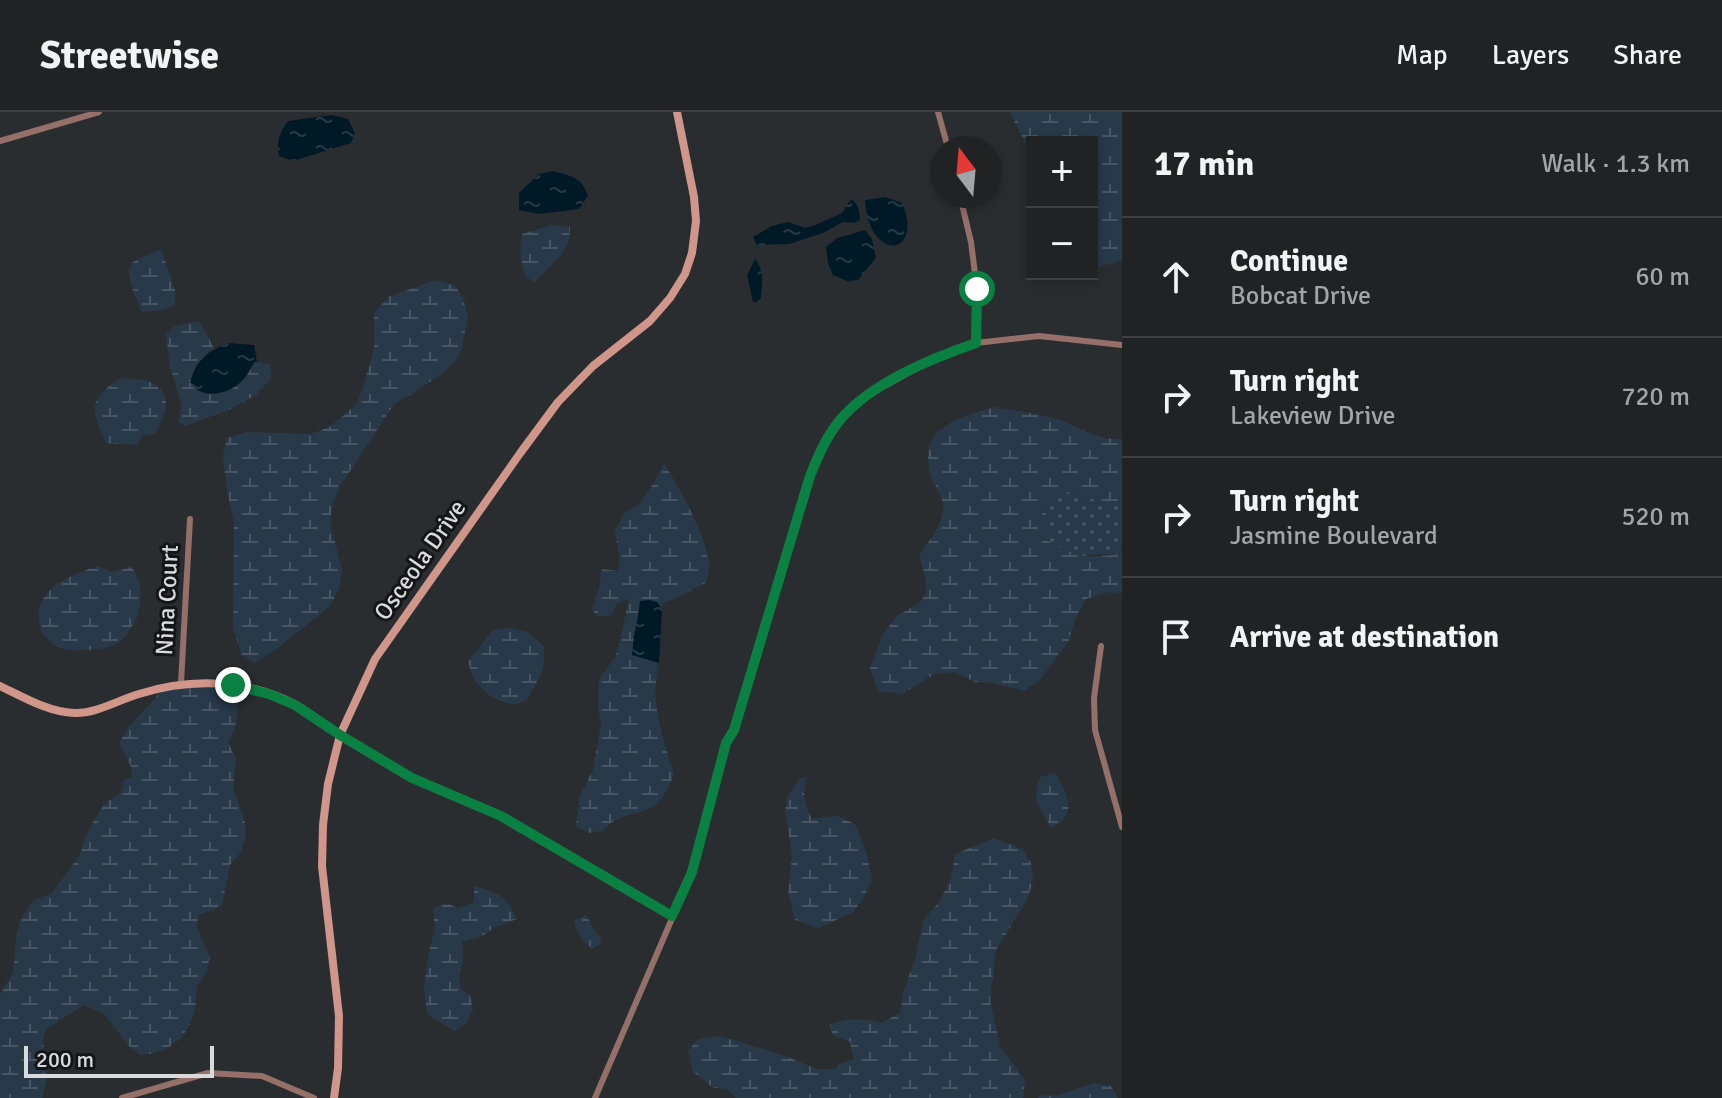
<!DOCTYPE html>
<meta charset="utf-8">
<style>
:root{--surface:#202224;--page:#2d2f31;--text:#f1f3f6;--muted:#a2a4a6;--line:#3d3f41}
body{margin:0;font-family:Signika,sans-serif;background:var(--page);color:var(--text)}
.controls{position:absolute;right:24px;top:24px;display:grid;overflow:hidden;border-radius:0px;box-shadow:0 4px 12px #0003}
.controls button{width:72px;height:72px;display:grid;place-items:center;padding:0;border:0;border-bottom:2px solid var(--line);background:var(--surface);color:var(--text);font:40px sans-serif}
.compass{position:absolute;left:930px;top:24px;width:72px;height:72px;border-radius:50%;background:var(--surface);box-shadow:0 4px 12px #0003;rotate:344deg}
.scale{position:absolute;left:24px;bottom:20px;width:190px;box-sizing:border-box;padding-left:8px;border:4px solid #d9dadc;border-top:0;font-size:22px;line-height:28px;white-space:nowrap;color:#d9dadc;-webkit-text-stroke:6px #141516;paint-order:stroke}
.stop{position:absolute;width:24px;height:24px;margin:-18px;border:6px solid #0b8043;border-radius:50%;background:#fff}
.stop.end{background:#0b8043;border-color:#fff;box-shadow:0 2px 8px #0008}
.list{margin:0;padding:0;list-style:none}
h2{display:flex;justify-content:space-between;align-items:center;height:104px;margin:0;padding:0 32px;font-size:34px}
h2 small{font-size:26px;font-weight:400;color:var(--muted)}
.list li{display:grid;grid-template-columns:52px 1fr auto;gap:24px;align-items:center;box-sizing:border-box;height:120px;padding:0 32px;border-top:2px solid var(--line)}
.list b{display:block;font-size:30px;white-space:nowrap}
.list p{margin:0;font-size:26px;white-space:nowrap;color:var(--muted)}
.list em{font-size:26px;font-style:normal;color:var(--muted)}
.icon{flex:none;width:44px;height:44px;fill:none;stroke:currentColor;stroke-width:2;stroke-linecap:round;stroke-linejoin:round}
.map{position:relative;flex:none;width:1122px;height:986px;overflow:hidden}
header{display:flex;align-items:center;gap:48px;box-sizing:border-box;height:112px;padding:0 40px;background:var(--surface);border-bottom:2px solid var(--line)}
header strong{font-size:38px}
nav{display:flex;gap:44px;margin-inline-start:auto;font-size:28px}
main{display:flex}
aside{flex:1;background:var(--surface)}
.map>svg:first-child{display:block}
.grass{fill:url(#grass-dots)}
.wetland{fill:url(#wetland-marsh)}
.water{fill:url(#water-ripples)}
.lines{fill:none;stroke-linecap:round;stroke-linejoin:round}
.street{stroke:#947068;stroke-width:6}
.secondary{stroke:#cf9689;stroke-width:8}
.route{stroke:#0b8043;stroke-width:10}
.labels{text-anchor:middle;stroke-width:6;stroke-linejoin:round;paint-order:stroke}
.street-label{font-size:24px;fill:#d9dadc;stroke:#141516}
</style>
<header>
<strong>Streetwise</strong>
<nav><a>Map</a><a>Layers</a><a>Share</a></nav>
</header>
<main>
<div class="map">
<svg width="1122" height="986" viewBox="0 0 1122 986">
<defs>
<pattern id="grass-dots" width="8" height="8" patternUnits="userSpaceOnUse" patternTransform="scale(2)"><rect width="8" height="8" fill="#28394a"/><path d="M2 2h.1M6 6h.1" fill="none" stroke="#475564" stroke-width="1.8" stroke-linecap="round"/></pattern>
<pattern id="wetland-marsh" width="20" height="14" patternUnits="userSpaceOnUse" patternTransform="scale(2)"><rect width="20" height="14" fill="#28394a"/><path d="M1 5h8M5 5V1M11 12h8M15 12V8" fill="none" stroke="#475564"/></pattern>
<pattern id="water-ripples" width="26" height="14" patternUnits="userSpaceOnUse" patternTransform="scale(2)"><rect width="26" height="14" fill="#001926"/><path d="M2 4q2-2 4 0t4 0M15 11q2-2 4 0t4 0" fill="none" stroke="#253a45"/></pattern>
</defs>
<rect width="100%" height="100%" fill="#2a2d30"/>
<path class="grass" d="M1064,379L1101,389H1118L1122,393V438L1118,443L1096,442L1080,445L1047,429L1050,420L1046,405L1045,383Z"/>
<path class="wetland" d="M1010,0H1122V148L1092,157V30H1032V113L1029,104L1027,66V35Z
M552,113L570,115C570,117 569,127 569,129C565,141 544,162 534,170L525,164C520,149 519,137 522,122Z
M161,137L175,178V193L166,197L142,200L134,182L128,158L134,149Z
M436,168L455,174L463,186L468,205L460,243L443,261L415,280L394,292L340,374L332,393L330,411L342,458L339,477L330,494L275,538L254,551L241,542L233,515L234,410L227,380L223,343L227,326L247,320L311,322L331,314L357,292L365,269L374,235V201L388,185Z
M199,209L214,236L210,238L193,258L246,265L255,250L270,252L271,266L256,283L226,299L185,314L178,310L182,294L170,254L166,223L175,214Z
M121,266C129,267 140,266 147,269C176,279 166,304 154,322L142,323L138,333L106,331C91,297 87,288 121,266Z
M995,295C1015,299 1037,301 1057,307C1080,315 1097,329 1122,327V393L1118,389H1101L1064,379L1045,384L1046,405L1050,420L1048,429L1080,445L1118,443L1122,438V481L1109,480L1086,487L1075,507L1068,530L1040,568L1024,579L994,571L975,570L954,560L934,562L902,582L878,579L870,557L883,522L897,504L918,492L926,482L925,463L919,444C928,430 940,417 943,400C945,388 937,377 931,366C929,360 929,354 928,347C926,312 968,303 995,295Z
M664,351C681,380 704,418 709,452C710,458 707,465 706,471C691,477 678,487 663,491L662,497L656,490H640L637,513L633,524L641,544L659,551C649,590 663,626 674,663C669,673 664,685 656,692C640,705 618,700 603,719L589,721L576,715L579,686L593,658L601,612L598,594L599,567L616,544L629,487L617,491C611,505 612,505 597,504L592,498L600,472L601,457L618,459L620,448L615,419L624,401L640,391L655,369Z
M98,454L111,460L132,455C143,473 142,482 138,502C137,508 124,528 118,531C107,538 75,540 63,537C55,535 44,525 41,518C28,479 68,464 98,454Z
M507,516L527,520L544,534C546,558 538,569 526,589L513,593L491,585L474,568L468,550L493,518Z
M181,575L224,576L238,583C237,599 238,617 228,630L236,648L233,675L245,711L246,723L241,740L230,753L222,793L213,798L198,803L197,816L210,846L205,863L196,875C199,912 179,941 140,943L129,934L104,902L84,893L46,917L43,928L47,966L42,986H0V882L13,861L16,828L20,808L34,788L52,781L79,744L86,723L103,693L121,680L124,668L132,665L131,655L119,631L130,613L154,588L159,580Z
M1055,661C1067,681 1079,704 1051,716C1040,693 1031,693 1040,665Z
M807,664C802,680 804,693 812,707L838,704L855,712L866,741L872,766L863,787L853,800L819,816L795,808L788,780L792,743L785,699L787,686L799,667Z
M994,726L1022,737L1031,751L1033,769L1027,788L996,838L990,888L1000,934L1025,968L1023,986H736L728,978L712,975L693,960L688,939L698,927L719,924L783,943L816,957H835L839,952L854,947L850,930L832,923L830,912C849,906 862,906 881,911L900,901L903,882L915,847L924,807L939,790L951,767L955,742Z
M474,774C497,780 507,784 517,807L495,815L481,825L462,830L463,850L459,865L461,877L470,883L473,898L466,911L455,919L427,902L424,873L429,840L435,817L433,797L446,791L458,796L474,790Z
M586,803L596,821L602,826L599,833L592,836C581,829 576,820 574,808Z
M1094,971L1111,974L1118,986H1038L1040,983L1055,984Z"/>
<path class="water" d="M332,3L348,7L355,21L351,31L293,49L279,44C276,30 279,21 288,9Z
M553,59C571,64 582,65 588,84L579,97L539,102L519,98V81L539,62Z
M885,85L902,91C925,144 869,152 865,88Z
M851,87C858,91 860,100 860,108L854,111L843,110L823,121L789,132L757,133L753,125L772,114L788,110L805,116L815,113L842,101Z
M865,118L872,127L876,146L858,168L847,169L833,163L828,152L826,135L837,126Z
M755,147C765,158 762,172 761,186L757,190H753L747,163Z
M229,231L254,233L257,250H254C251,256 248,262 243,268C230,282 203,289 190,271C196,248 207,239 229,231Z
M649,488L657,490L662,497L659,551L632,543C633,525 638,508 640,489Z"/>
<g class="lines">
<path class="street" d="M938,0L948,36
M0,29L99,0
M960,84L971,130L977,177L976,231
M1101,534L1094,586L1095,618L1122,715
M181,571L190,407
M340,623L412,666L501,704L672,804
M122,986L208,961L262,964L314,986
M595,986L692,760L726,631L734,618L810,364L826,327L841,306L865,285L939,244L976,231L1039,224L1122,233"/>
<path class="secondary" d="M0,574C23,585 48,600 74,601C96,602 118,588 139,582C190,566 246,567 294,592C310,601 325,613 340,623
M334,986L338,956L339,904L322,754L323,713L328,672L340,623L375,547L521,340L558,290L593,254L650,209L670,186L685,162L692,141L696,109L694,85L677,0"/>
</g>
<g class="lines">
<path class="route" d="M233,573L269,582L295,593L340,623L412,666L501,704L672,804L692,760L726,631L734,618L810,364C818,344 826,325 840,308C871,271 930,247 976,231L977,177"/>
</g>
<g class="labels">
<g class="street-label">
<text transform="translate(420 448) rotate(-55)" y="8">Osceola Drive</text>
<text transform="translate(167 488) rotate(-87)" y="8">Nina Court</text>
</g>
</g>
</svg>
<div class="controls">
<button>+</button>
<button>−</button>
</div>
<svg class="compass" viewBox="-18 -18 36 36"><path d="M0-13l5 13h-10z" fill="#e53935"/><path d="M0 13l5-13h-10z" fill="#a2a4a6"/></svg>
<div class="scale">200 m</div>
<div class="stop" style="left:977px;top:177px"></div>
<div class="stop end" style="left:233px;top:573px"></div>
</div>
<aside>
<h2>17 min<small>Walk · 1.3 km</small></h2>
<ul class="list">
<li><svg class="icon" aria-label="ahead" viewBox="0 0 24 24"><path d="M12 20V5M6 11l6-6 6 6"/></svg><div><b>Continue</b><p>Bobcat Drive</p></div><em>60 m</em></li>
<li><svg class="icon" aria-label="right" viewBox="0 0 24 24"><path d="M7 20v-9h11M14 6l5 5-5 5"/></svg><div><b>Turn right</b><p>Lakeview Drive</p></div><em>720 m</em></li>
<li><svg class="icon" aria-label="right" viewBox="0 0 24 24"><path d="M7 20v-9h11M14 6l5 5-5 5"/></svg><div><b>Turn right</b><p>Jasmine Boulevard</p></div><em>520 m</em></li>
<li><svg class="icon" aria-label="arrive" viewBox="0 0 24 24"><path d="M6 21V4h12l-3 4 3 4H6"/></svg><div><b>Arrive at destination</b></div></li>
</ul>
</aside>
</main>
